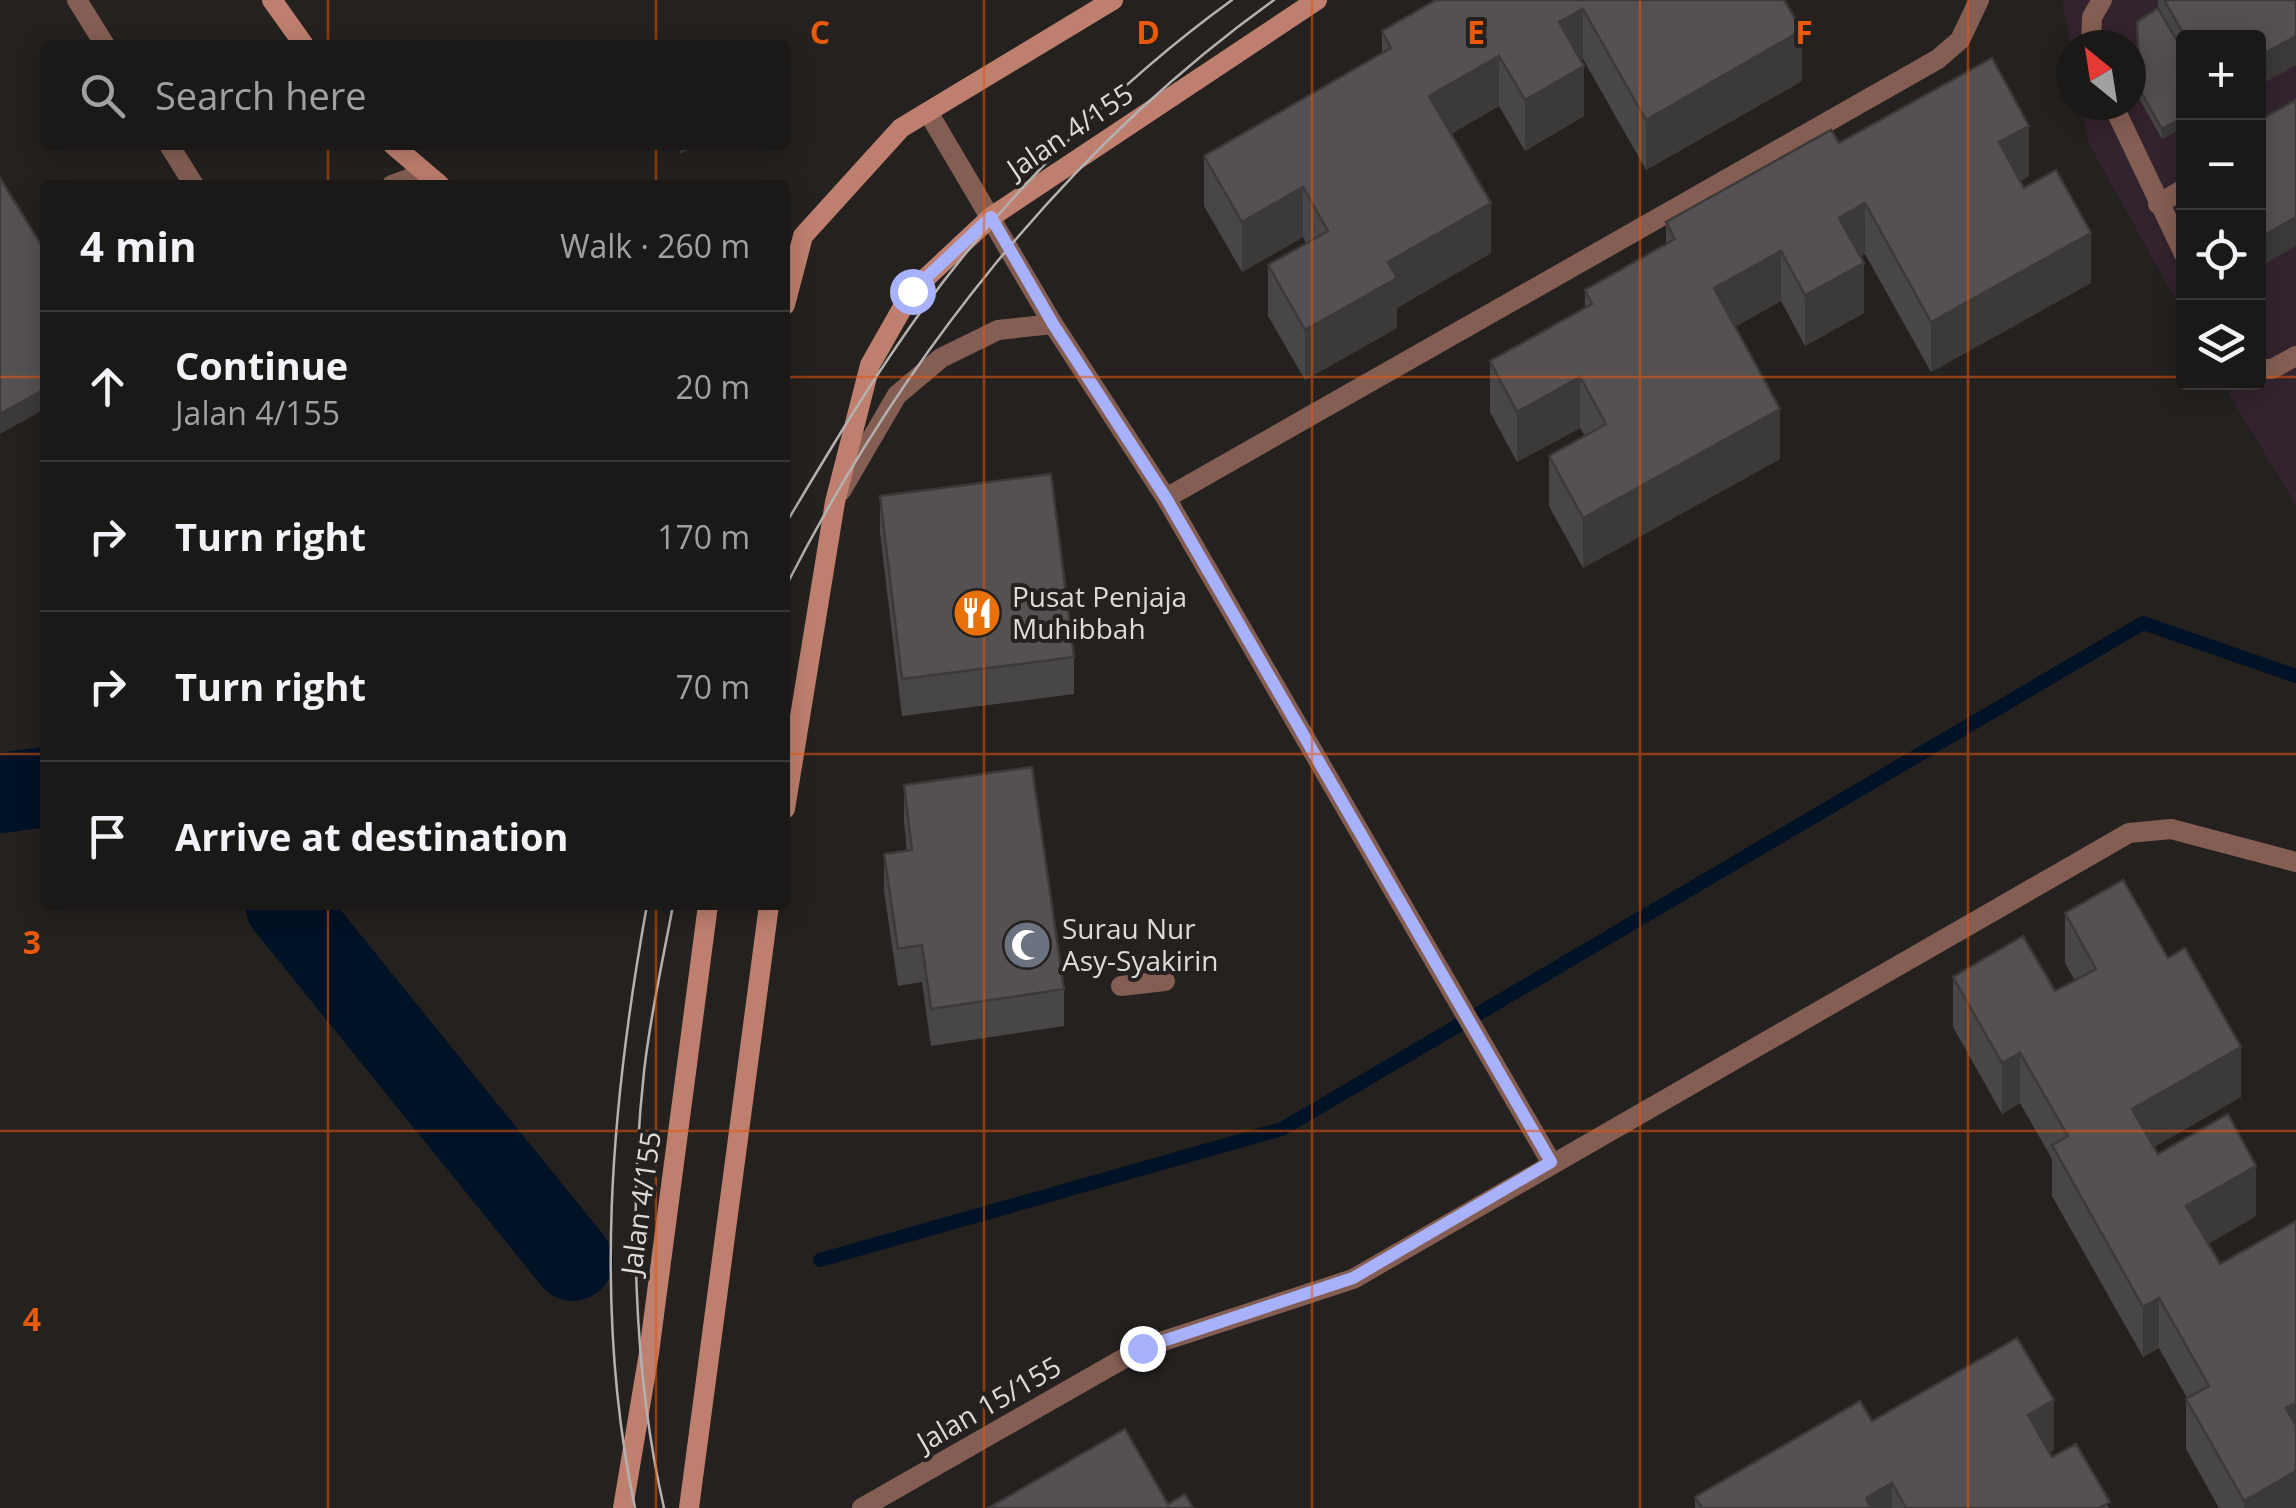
<!DOCTYPE html>
<meta charset="utf-8">
<style>
:root{--surface:#1b1917;--page:#242220;--text:#f1f3f6;--muted:#a0a0a1;--line:#393836}
body{margin:0;font-family:"Open Sans",sans-serif;background:var(--page);color:var(--text)}
.controls{position:absolute;right:30px;top:30px;display:grid;overflow:hidden;border-radius:10px;box-shadow:0 5px 25px #0003}
.controls button{width:90px;height:90px;display:grid;place-items:center;padding:0;border:0;border-bottom:2px solid var(--line);background:var(--surface);color:var(--text);font:50px sans-serif}
.compass{position:absolute;left:2056px;top:30px;width:90px;height:90px;border-radius:50%;background:var(--surface);box-shadow:0 5px 25px #0003;rotate:330deg}
.stop{position:absolute;width:30px;height:30px;margin:-22px;border:8px solid #a7b1fc;border-radius:50%;background:#fff}
.stop.end{background:#a7b1fc;border-color:#fff;box-shadow:0 2px 10px #0008}
.list{margin:0;padding:0;list-style:none}
h2{display:flex;justify-content:space-between;align-items:center;height:130px;margin:0;padding:0 40px;font-size:42px}
h2 small{font-size:32px;font-weight:400;color:var(--muted)}
.list li{display:grid;grid-template-columns:65px 1fr auto;gap:30px;align-items:center;box-sizing:border-box;height:150px;padding:0 40px;border-top:2px solid var(--line)}
.list b{display:block;font-size:38px;white-space:nowrap}
.list p{margin:0;font-size:32px;white-space:nowrap;color:var(--muted)}
.list em{font-size:32px;font-style:normal;color:var(--muted)}
.icon{flex:none;width:55px;height:55px;fill:none;stroke:currentColor;stroke-width:2;stroke-linecap:round;stroke-linejoin:round}
.map{position:relative;flex:none;width:2296px;height:1508px;overflow:hidden}
.search{position:absolute;background:var(--surface);box-shadow:0 5px 25px #0003;left:40px;top:40px;width:750px;height:110px;display:flex;align-items:center;gap:25px;box-sizing:border-box;padding:0 35px;border-radius:10px;color:var(--muted);font-size:38px}
.panel{position:absolute;background:var(--surface);box-shadow:0 5px 25px #0003;left:40px;top:180px;width:750px;height:730px;border-radius:10px}
.map>svg:first-child{display:block}
.industrial{fill:#33232e}
.lines{fill:none;stroke-linecap:round;stroke-linejoin:round}
.stream{stroke:#001226;stroke-width:14}
.river{stroke:#001226;stroke-width:80}
.lane{stroke:#855e53;stroke-width:20}
.street{stroke:#855e53;stroke-width:20}
.secondary{stroke:#be7f6e;stroke-width:20}
.tram{stroke:#b4b2b1;stroke-width:2.5}
.wall{fill:#494647}
.shaded-wall{fill:#3c3939}
.building{fill:#555152;stroke:#3c3939;stroke-width:2.5}
.route{stroke:#a7b1fc;stroke-width:12}
.grid{fill:none;stroke:#e8590c;stroke-width:2.5;stroke-opacity:0.55}
.labels{text-anchor:middle;stroke-width:8;stroke-linejoin:round;paint-order:stroke}
.street-label{font-size:28px;fill:#dddbda;stroke:#24211f}
.poi-label{font-size:28px;fill:#dddbda;stroke:#24211f;text-anchor:start}
.grid-label{font-size:32px;text-anchor:middle;font-weight:bold;fill:#e8590c;stroke:#24211f;stroke-width:8;stroke-linejoin:round;paint-order:stroke}
</style>
<div class="map">
<svg width="2296" height="1508" viewBox="0 0 2296 1508">
<rect width="100%" height="100%" fill="#24211f"/>
<path class="industrial" d="M2062,0H2296V505L2222,383L2258,382V38H2184L2183,313L2089,144L2082,105H2131V45L2071,47Z"/>
<g class="lines">
<path class="stream" d="M820,1260L1282,1129L2143,623L2296,676"/>
<path class="river" d="M0,793L45,787
M285,905L573,1261"/>
<path class="lane" d="M77,0L105,45
M928,112L1053,324L1166,498L1551,1162
M169,145L194,185
M392,185L422,174
M2158,204L2184,189
M841,491L897,395L941,358L998,330L1053,324
M1166,498L1938,59L1960,40L1979,0
M1121,986L1165,981
M862,1508L1142,1348L1353,1279L2129,833L2171,829L2296,862"/>
<path class="street" d="M2091,45L2092,17L2102,0
M2113,105L2184,254
M2258,369H2272L2296,356"/>
<path class="secondary" d="M272,0L304,45
M393,145L440,185
M785,305L803,236L901,128L1113,0
M785,809L835,502L870,365L912,291L991,217L1317,0
M623,1508L649,1353L708,905
M689,1508L769,905"/>
<path class="tram" d="M785,525C829,451 874,376 925,306C1006,195 1120,81 1232,0
M785,588C901,360 1065,150 1274,0
M635,1508C593,1308 611,1104 647,905
M664,1508C633,1373 629,1209 644,1072C650,1016 663,960 673,905"/>
</g>
<path class="wall" d="M1436,0H1784L1802,81L1646,170L1583,59L1581,60L1584,116L1525,151L1499,106L1451,134L1491,253L1397,308V328L1305,380L1268,316V265L1306,243L1303,237L1242,272L1204,206V156L1382,54V31Z
M2158,0H2296V65L2258,86V38H2184V127L2162,139L2140,100L2137,22L2158,8Z
M1839,143L2029,176L2020,181L2024,188L2091,283L1931,372L1865,254L1861,256L1864,313L1805,346L1781,301L1735,327L1780,459L1583,568L1549,506V456L1585,436L1580,428L1517,462L1490,412V361L1585,308V290L1666,244V222Z
M880,496L1074,657V694L902,716L880,533Z
M904,785L1064,989V1026L931,1046L922,982L898,986L884,891V854L907,851L904,822Z
M2065,913L2241,1097L2154,1147L2158,1154L2256,1216L2208,1244L2296,1508H2219L2186,1449V1399L2187,1398L2159,1348L2143,1357L2052,1196V1159L2020,1103L2002,1114L1953,1027V977L2055,991L2075,981L2065,963Z
M1872,1421L2054,1450L2050,1452L2052,1457L2110,1508H1695V1497Z"/>
<path class="shaded-wall" d="M1583,9V59L1559,73V22Z
M1802,30V81L1646,170V120Z
M2296,36V65L2258,86V57Z
M1499,56V106L1429,146V96Z
M1584,66V116L1525,151V100Z
M2184,117V127L2162,139V129Z
M2029,126V176L1999,193V142Z
M680,145H697L680,154Z
M1303,187V237L1242,272V222Z
M1491,203V253L1397,308V328L1305,380V330L1388,262Z
M1865,203V254L1839,268V218Z
M2296,217V246L2258,268V239Z
M2091,233V283L1931,372V322Z
M1781,251V301L1714,339V288Z
M1864,263V313L1805,346V295Z
M1580,377V428L1517,462V412Z
M45,389V409L0,434V414Z
M1780,409V459L1583,568V518Z
M2241,1047V1097L2132,1159V1109Z
M2020,1053V1103L2002,1114V1063Z
M2256,1166V1216L2186,1257V1206Z
M2159,1298V1348L2143,1357V1307Z
M2054,1400V1450L2028,1465V1415Z
M2296,1403V1453L2286,1408Z
M2296,1471V1508H2244V1501Z
M1892,1483V1508H1866V1498Z"/>
<path class="building" d="M1436,0H1784L1802,30L1646,120L1583,9L1559,22L1584,66L1525,100L1499,56L1429,96L1491,203L1388,262L1397,278L1305,330L1268,265L1328,231L1303,187L1242,222L1204,156L1391,48L1382,31Z
M2164,0H2296V36L2258,57V38H2186Z
M2158,8L2184,53V117L2162,129L2140,90L2137,22Z
M1992,58L2029,126L1999,142L2024,188L2056,170L2091,233L1931,322L1865,203L1839,218L1864,263L1805,295L1781,251L1714,288L1780,409L1583,518L1549,456L1606,424L1580,377L1517,412L1490,361L1592,304L1585,290L1675,239L1666,222L1831,130L1839,143Z
M2296,100V217L2258,239V121Z
M0,178L45,251V389L0,414Z
M1051,474L1074,657L902,679L880,496Z
M1032,767L1064,989L931,1009L922,945L898,949L884,854L912,850L904,785Z
M2123,880L2168,958L2185,948L2241,1047L2132,1109L2158,1154L2228,1114L2256,1166L2186,1206L2220,1264L2296,1221V1403L2286,1408L2296,1426V1471L2244,1501L2186,1399L2209,1386L2159,1298L2143,1307L2052,1145L2068,1136L2020,1053L2002,1063L1953,977L2023,936L2055,991L2096,969L2065,913Z
M2017,1338L2054,1400L2028,1415L2052,1457L2076,1444L2110,1502L2099,1508H1906L1892,1483L1866,1498L1871,1508H1702L1695,1497L1860,1401L1872,1421Z
M1125,1429L1168,1504L1185,1494L1193,1508H988Z"/>
<g class="lines">
<path class="route" d="M912,291L991,217L1053,324L1166,498L1551,1162L1353,1278L1142,1348"/>
</g>
<path class="grid" d="M328,0V45M656,0V45M984,0V1508M1312,0V1508M1640,0V1508M1968,0V1508M328,145V185M656,145V185M0,377H45M785,377H2184M2258,377H2296M0,754H45M785,754H2296M328,905V1508M656,905V1508M0,1131H2296"/>
<defs>
<g id="restaurant-disc" transform="scale(2.5)"><circle r="9.5" fill="#e8710a" stroke="#24211f"/><path d="M-5-6h1v4h1v-4h1v4h1v-4h1v5L-1.5 .5V6h-2V.5L-5-1ZM5-6V6H3V1.5H1.5Q1.5-4 5-6Z" fill="#fff"/></g>
<g id="mosque-disc" transform="scale(2.5)"><circle r="9.5" fill="#6b7280" stroke="#24211f"/><path d="M3.5-4.9A6 6 0 1 0 3.5 4.9A5 5 0 1 1 3.5-4.9Z" fill="#fff"/></g>
</defs>
<g fill-rule="evenodd">
<use href="#restaurant-disc" x="977" y="613"/>
<use href="#mosque-disc" x="1027" y="945"/>
</g>
<g class="labels">
<g class="street-label">
<text transform="translate(1070 131) rotate(-34)" y="10">Jalan 4/155</text>
<text transform="translate(641 1203) rotate(-82)" y="10">Jalan 4/155</text>
<text transform="translate(989 1404) rotate(-30)" y="10">Jalan 15/155</text>
</g>
<g class="poi-label">
<text x="1012" y="607">Pusat Penjaja<tspan x="1012" dy="32">Muhibbah</tspan></text>
<text x="1062" y="939">Surau Nur<tspan x="1062" dy="32">Asy-Syakirin</tspan></text>
</g>
</g>
<g class="grid-label">
<text x="820" y="44">C</text>
<text x="1148" y="44">D</text>
<text x="1476" y="44">E</text>
<text x="1804" y="44">F</text>
<text x="32" y="954">3</text>
<text x="32" y="1331">4</text>
</g>
</svg>
<div class="controls">
<button>+</button>
<button>−</button>
<button><svg class="icon" aria-label="locate" viewBox="0 0 24 24"><circle cx="12" cy="12" r="6"/><path d="M12 2v4M12 18v4M2 12h4M18 12h4"/></svg></button>
<button><svg class="icon" aria-label="layers" viewBox="0 0 24 24"><path d="M12 4l9 5-9 5-9-5zM3 14l9 5 9-5"/></svg></button>
</div>
<svg class="compass" viewBox="-18 -18 36 36"><path d="M0-13l5 13h-10z" fill="#e53935"/><path d="M0 13l5-13h-10z" fill="#a0a0a1"/></svg>
<div class="stop" style="left:912px;top:291px"></div>
<div class="stop end" style="left:1142px;top:1348px"></div>
<div class="search"><svg class="icon" aria-label="search" viewBox="0 0 24 24"><circle cx="10" cy="10" r="6"/><path d="M15 15l6 6"/></svg>Search here</div>
<section class="panel">
<h2>4 min<small>Walk · 260 m</small></h2>
<ul class="list">
<li><svg class="icon" aria-label="ahead" viewBox="0 0 24 24"><path d="M12 20V5M6 11l6-6 6 6"/></svg><div><b>Continue</b><p>Jalan 4/155</p></div><em>20 m</em></li>
<li><svg class="icon" aria-label="right" viewBox="0 0 24 24"><path d="M7 20v-9h11M14 6l5 5-5 5"/></svg><div><b>Turn right</b></div><em>170 m</em></li>
<li><svg class="icon" aria-label="right" viewBox="0 0 24 24"><path d="M7 20v-9h11M14 6l5 5-5 5"/></svg><div><b>Turn right</b></div><em>70 m</em></li>
<li><svg class="icon" aria-label="arrive" viewBox="0 0 24 24"><path d="M6 21V4h12l-3 4 3 4H6"/></svg><div><b>Arrive at destination</b></div></li>
</ul>
</section>
</div>
